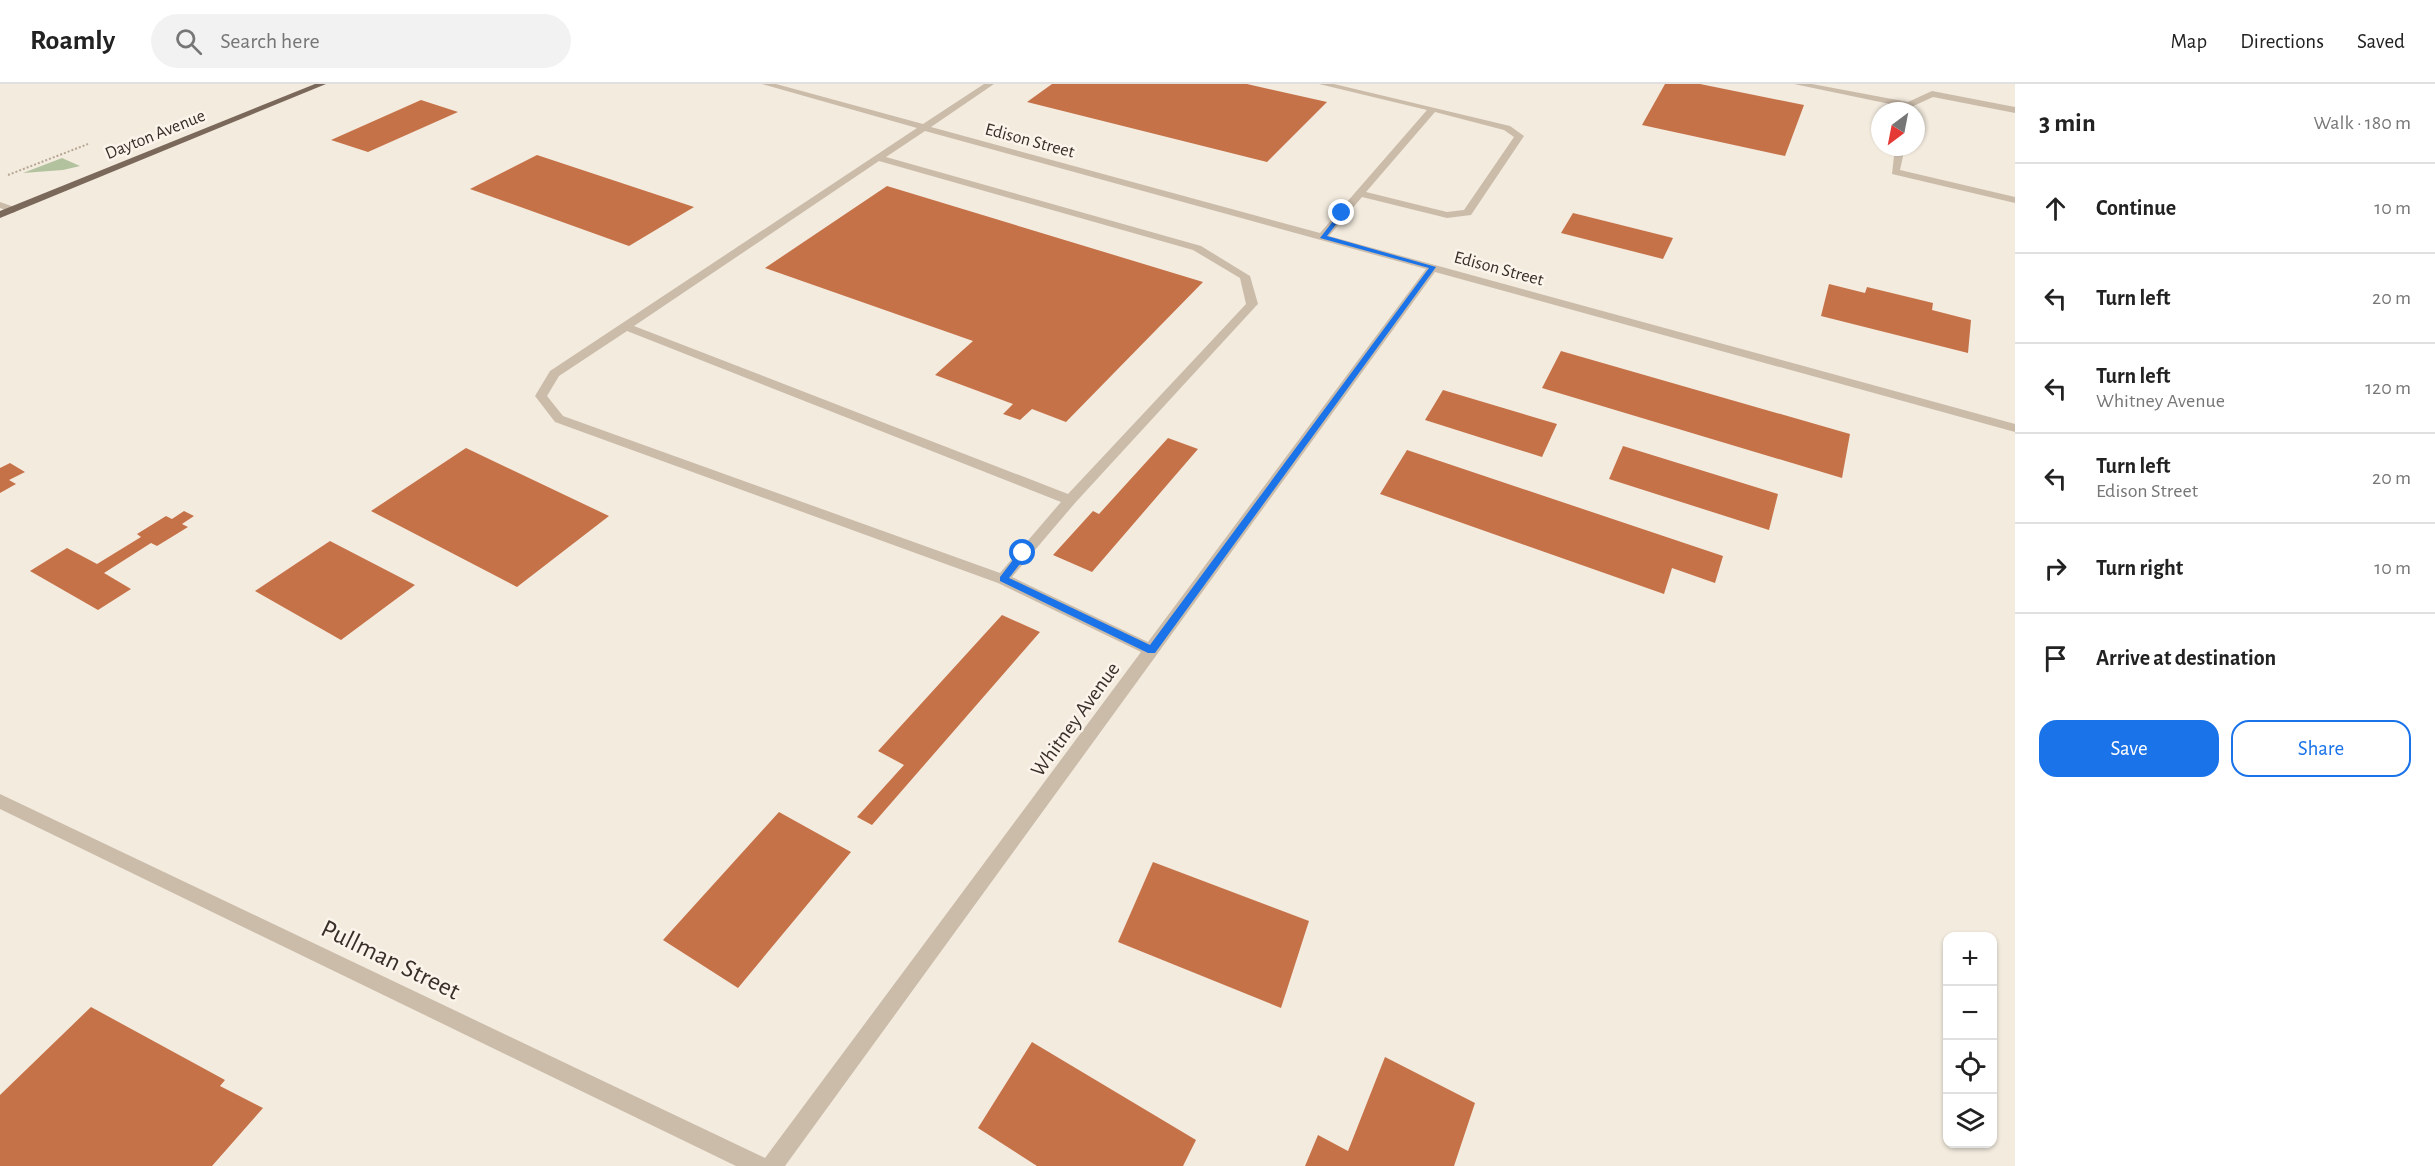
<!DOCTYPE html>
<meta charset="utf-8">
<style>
:root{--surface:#fff;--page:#f2f2f2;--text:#222;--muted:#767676;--line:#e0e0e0;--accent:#1a73e8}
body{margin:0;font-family:"Alegreya Sans",sans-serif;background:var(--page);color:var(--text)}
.controls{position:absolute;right:18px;bottom:18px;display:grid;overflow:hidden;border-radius:12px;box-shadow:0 2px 4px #0004}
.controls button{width:54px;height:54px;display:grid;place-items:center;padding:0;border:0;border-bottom:2px solid var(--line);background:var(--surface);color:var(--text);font:30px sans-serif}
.compass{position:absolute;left:1871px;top:18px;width:54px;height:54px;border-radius:50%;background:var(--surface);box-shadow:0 2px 4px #0004;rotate:212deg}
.stop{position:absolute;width:18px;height:18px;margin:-14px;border:4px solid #1a73e8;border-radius:50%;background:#fff}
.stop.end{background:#1a73e8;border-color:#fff;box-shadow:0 2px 6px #0008}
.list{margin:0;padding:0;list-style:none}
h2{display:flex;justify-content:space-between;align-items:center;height:78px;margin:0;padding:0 24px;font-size:26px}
h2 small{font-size:20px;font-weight:400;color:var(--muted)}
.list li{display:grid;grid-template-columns:39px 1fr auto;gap:18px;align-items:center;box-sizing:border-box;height:90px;padding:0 24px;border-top:2px solid var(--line)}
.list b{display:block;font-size:22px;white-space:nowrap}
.list p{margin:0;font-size:20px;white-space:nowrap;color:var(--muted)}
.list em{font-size:20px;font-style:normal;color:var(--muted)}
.actions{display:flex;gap:12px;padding:18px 24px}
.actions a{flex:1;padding:14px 0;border:2px solid var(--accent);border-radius:18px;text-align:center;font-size:21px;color:var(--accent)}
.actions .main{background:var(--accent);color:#fff}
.icon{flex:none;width:33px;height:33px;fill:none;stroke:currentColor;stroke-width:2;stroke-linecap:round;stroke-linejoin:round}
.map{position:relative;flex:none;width:2015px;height:1082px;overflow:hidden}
header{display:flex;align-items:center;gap:36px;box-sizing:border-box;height:84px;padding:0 30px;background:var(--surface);border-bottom:2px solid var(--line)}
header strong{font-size:28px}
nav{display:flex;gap:33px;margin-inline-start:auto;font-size:21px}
.search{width:420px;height:54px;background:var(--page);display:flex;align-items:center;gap:15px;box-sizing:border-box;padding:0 21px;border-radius:33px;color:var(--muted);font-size:22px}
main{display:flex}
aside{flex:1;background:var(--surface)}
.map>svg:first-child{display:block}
.green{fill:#b3c29e}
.building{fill:#c67249}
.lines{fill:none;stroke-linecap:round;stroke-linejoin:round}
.path{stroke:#b7a694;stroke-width:2;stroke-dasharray:2 2;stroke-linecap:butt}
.minor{fill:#cbbcaa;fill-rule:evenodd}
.major{fill:#7a685a;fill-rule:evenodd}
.route{fill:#1a73e8}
.labels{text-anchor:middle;stroke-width:5;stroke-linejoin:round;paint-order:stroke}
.far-street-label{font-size:18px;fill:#382f29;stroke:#faf4eb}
.street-label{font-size:21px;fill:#382f29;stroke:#faf4eb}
.near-street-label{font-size:26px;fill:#382f29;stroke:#faf4eb}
</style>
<header>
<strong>Roamly</strong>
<div class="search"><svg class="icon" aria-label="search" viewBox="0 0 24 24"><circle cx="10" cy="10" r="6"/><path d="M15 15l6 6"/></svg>Search here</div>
<nav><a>Map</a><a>Directions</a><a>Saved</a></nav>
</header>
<main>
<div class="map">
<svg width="2015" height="1082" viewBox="0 0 2015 1082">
<rect width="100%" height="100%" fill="#f3ebde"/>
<path class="green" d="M62,74L80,82L63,86L23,89Z"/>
<path class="building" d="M1052,0H1247L1327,18L1267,78L1027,18Z
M1665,0H1700L1804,21L1785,72L1642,41Z
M421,16L458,28L368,68L331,56Z
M537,71L694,123L629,162L470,105Z
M887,102L1203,198L1066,338L1032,325L1020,336L1003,330L1013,320L935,291L973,257L765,184Z
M1573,129L1673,154L1663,175L1561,149Z
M1829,200L1865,209L1867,203L1933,219L1932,226L1971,236L1968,269L1821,232Z
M1561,267L1850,350L1842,394L1542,304Z
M1443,306L1557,340L1542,373L1425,336Z
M1168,354L1198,365L1092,488L1053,471L1093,427L1099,430Z
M1623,362L1778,410L1769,446L1609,395Z
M466,364L609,432L517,503L371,427Z
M1407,366L1723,472L1715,499L1672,484L1664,510L1380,410Z
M10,379L25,388L9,396L16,400L0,409V384Z
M184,427L194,432L182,440L188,443L157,462L151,459L104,489L131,505L98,526L30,487L67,464L97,480L141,453L137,450L166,432L172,435Z
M330,457L415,501L341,556L255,507Z
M1002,531L1040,548L872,741L857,733L904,681L878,667Z
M779,728L851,768L738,904L663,856Z
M1153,778L1309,837L1281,924L1118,858Z
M91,923L225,996L220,1002L263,1024L212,1082H0V1011Z
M1032,958L1196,1056L1183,1082H1037L978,1044Z
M1385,973L1475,1019L1454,1082H1305L1318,1051L1348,1067Z"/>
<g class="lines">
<path class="path" d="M8,91L88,60"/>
<path class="minor" d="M762,0H776L923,40L984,0H994L931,43L1320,149L1427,26L1319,0H1334L1510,42L1524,52L1471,131L1447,134L1362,113L1329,152L2015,340V348L1435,188L785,1082H736L0,725V710L765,1074L1141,568L998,499L555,338L535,312L550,287L917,44ZM1435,28L1504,46L1514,53L1464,126L1447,128L1366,108ZM925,47L1426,185L1148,558L1012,493L1075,419L1256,222L1258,220L1250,192L1201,162L886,73ZM879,77L1193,166L1240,194L1246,220L1068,410L634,242ZM627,247L1061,418L1000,489L563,332L547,312L559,292Z
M1794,0H1812L1908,18L1932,7L2015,23V29L1933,13L1909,24Z
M1895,63H1905L1900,86L2015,113V119L1892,90Z
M0,118L17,124L18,126L13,129L0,124Z"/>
<path class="major" d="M315,0H326L0,134V127Z"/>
</g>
<path class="route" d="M1340,128L1345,129L1327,152L1436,183L1155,569H1148L1000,497V493L1020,467H1027V471L1009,494L1150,561L1429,184L1320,154Z"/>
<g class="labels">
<g class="far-street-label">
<text transform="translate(155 50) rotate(-22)" y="6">Dayton Avenue</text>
<text transform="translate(1030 56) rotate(15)" y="6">Edison Street</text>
<text transform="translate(1499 184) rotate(15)" y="6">Edison Street</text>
</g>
<g class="street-label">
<text transform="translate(1075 635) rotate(-54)" y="7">Whitney Avenue</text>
</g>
<g class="near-street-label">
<text transform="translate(391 875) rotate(26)" y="9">Pullman Street</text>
</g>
</g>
</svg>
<div class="controls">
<button>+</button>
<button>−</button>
<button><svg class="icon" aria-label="locate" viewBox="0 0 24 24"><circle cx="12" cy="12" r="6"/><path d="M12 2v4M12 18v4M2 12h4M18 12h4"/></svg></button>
<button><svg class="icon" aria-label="layers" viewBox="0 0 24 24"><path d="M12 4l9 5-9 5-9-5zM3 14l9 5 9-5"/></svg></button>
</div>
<svg class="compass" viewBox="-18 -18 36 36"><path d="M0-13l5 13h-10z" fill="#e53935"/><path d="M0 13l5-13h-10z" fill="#767676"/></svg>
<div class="stop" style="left:1023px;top:469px"></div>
<div class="stop end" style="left:1342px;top:129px"></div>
</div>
<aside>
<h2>3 min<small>Walk · 180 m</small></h2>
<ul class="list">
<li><svg class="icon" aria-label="ahead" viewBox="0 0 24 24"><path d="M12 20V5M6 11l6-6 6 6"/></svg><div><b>Continue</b></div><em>10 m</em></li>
<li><svg class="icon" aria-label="left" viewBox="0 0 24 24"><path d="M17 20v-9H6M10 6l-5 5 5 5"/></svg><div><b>Turn left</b></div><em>20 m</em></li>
<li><svg class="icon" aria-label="left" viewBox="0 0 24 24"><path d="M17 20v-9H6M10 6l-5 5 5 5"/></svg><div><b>Turn left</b><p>Whitney Avenue</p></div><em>120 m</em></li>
<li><svg class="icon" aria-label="left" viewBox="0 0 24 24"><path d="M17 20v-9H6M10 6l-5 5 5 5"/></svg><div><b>Turn left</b><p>Edison Street</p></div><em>20 m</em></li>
<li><svg class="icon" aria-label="right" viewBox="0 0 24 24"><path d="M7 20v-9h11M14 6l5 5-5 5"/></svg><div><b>Turn right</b></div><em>10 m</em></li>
<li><svg class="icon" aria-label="arrive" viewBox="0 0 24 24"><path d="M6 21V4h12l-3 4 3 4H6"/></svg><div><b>Arrive at destination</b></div></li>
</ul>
<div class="actions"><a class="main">Save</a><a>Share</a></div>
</aside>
</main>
